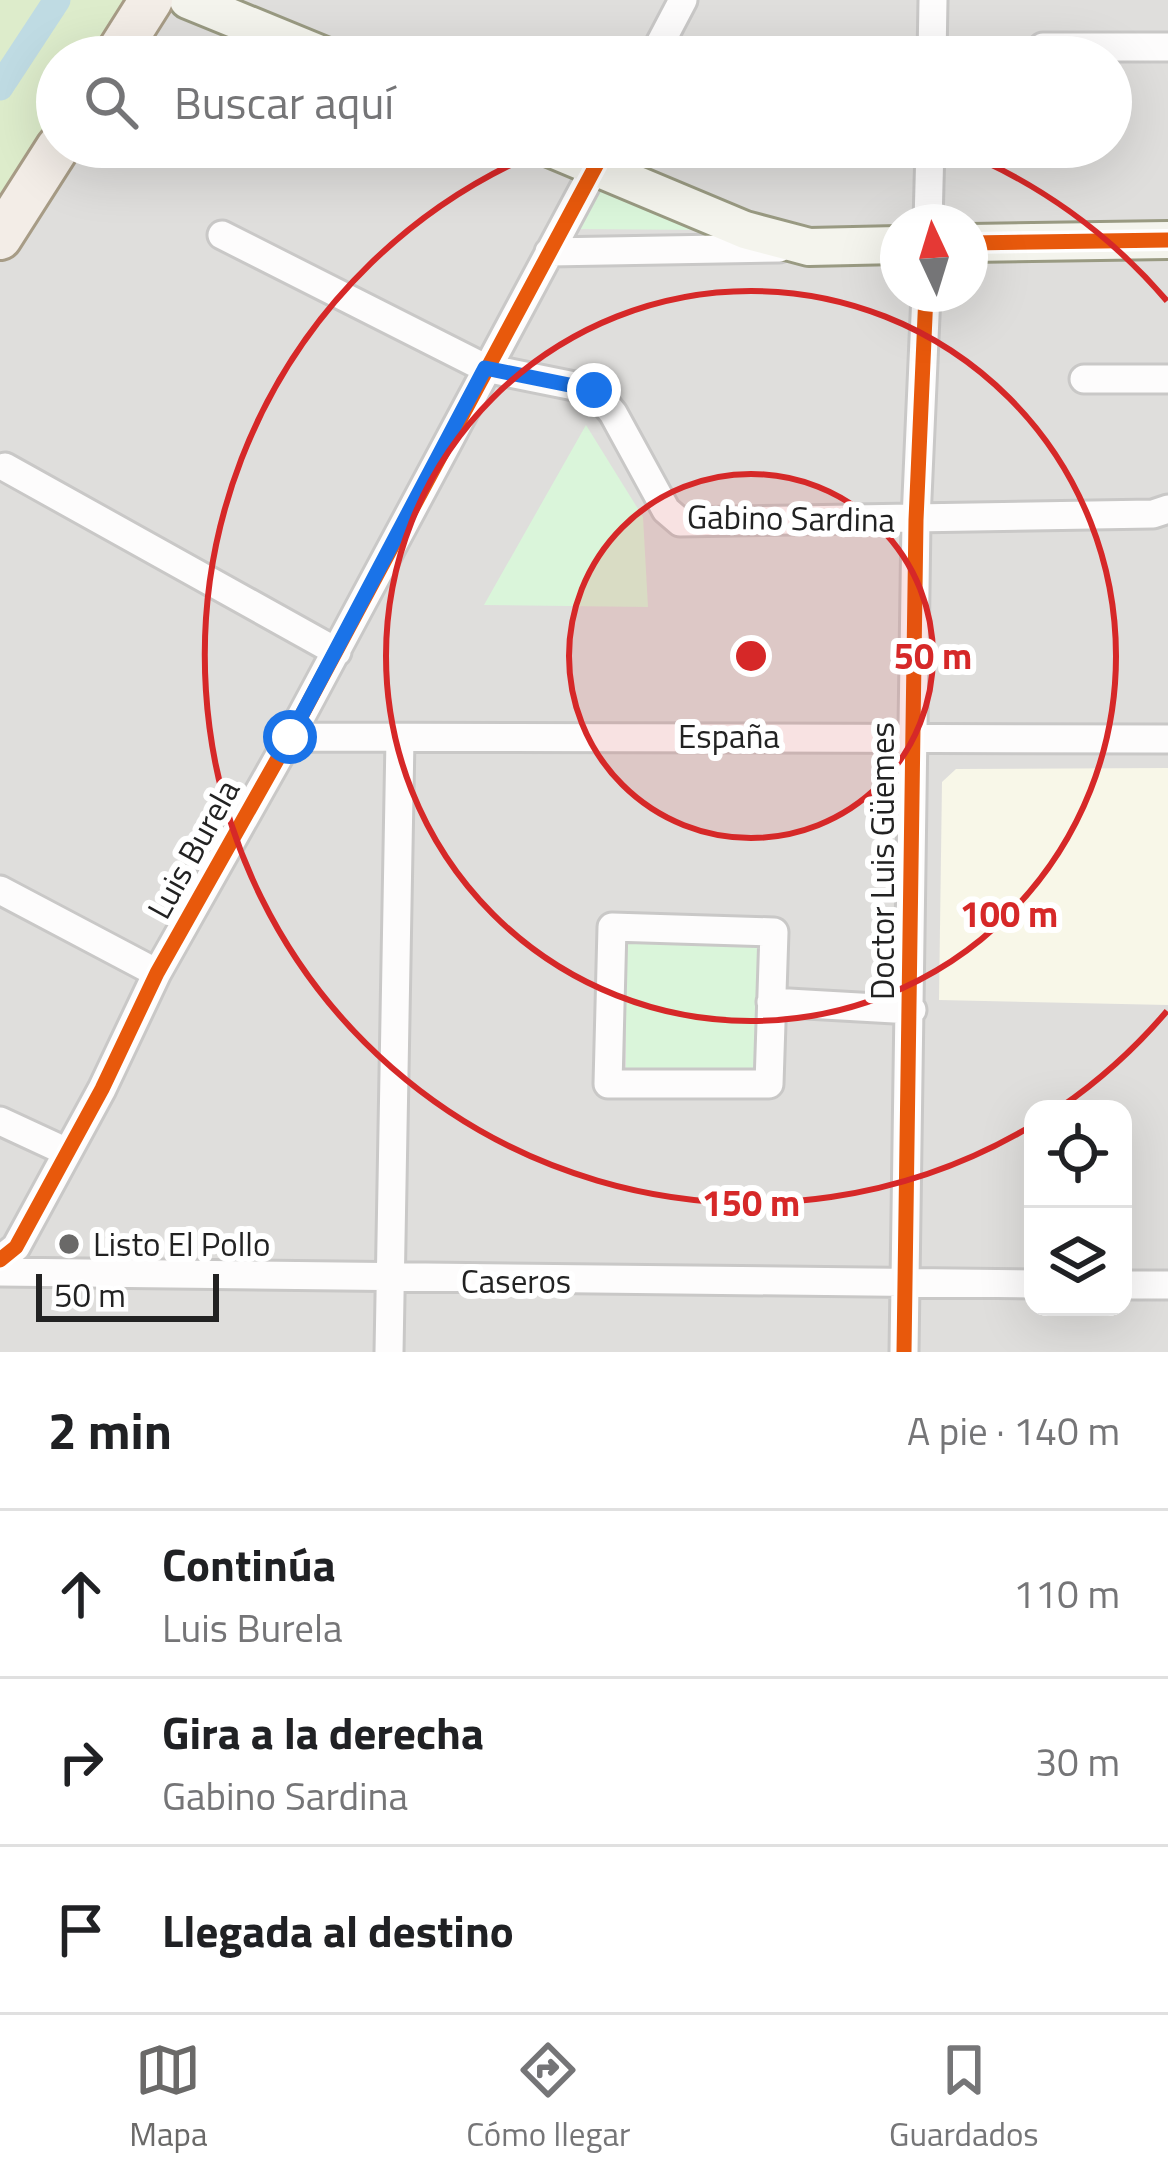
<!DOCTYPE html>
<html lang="es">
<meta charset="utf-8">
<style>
:root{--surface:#fff;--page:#f2f2f2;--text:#202124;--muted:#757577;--line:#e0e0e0;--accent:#6a6968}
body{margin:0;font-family:"Titillium Web",sans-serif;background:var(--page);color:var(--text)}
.controls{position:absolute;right:36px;bottom:36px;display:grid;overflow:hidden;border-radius:24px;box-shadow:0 12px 48px #0002}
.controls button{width:108px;height:108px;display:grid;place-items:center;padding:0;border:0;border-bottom:3px solid var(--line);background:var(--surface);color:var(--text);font:60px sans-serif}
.compass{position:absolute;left:880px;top:204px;width:108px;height:108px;border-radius:50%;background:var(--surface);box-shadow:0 12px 48px #0002;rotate:356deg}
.scale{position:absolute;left:36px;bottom:30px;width:183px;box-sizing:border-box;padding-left:12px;border:6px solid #222;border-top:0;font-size:33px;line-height:42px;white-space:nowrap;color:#222;-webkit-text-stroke:9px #fff;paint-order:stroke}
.stop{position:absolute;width:36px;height:36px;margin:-27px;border:9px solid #1a73e8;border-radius:50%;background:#fff}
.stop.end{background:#1a73e8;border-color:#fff;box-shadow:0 3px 12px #0008}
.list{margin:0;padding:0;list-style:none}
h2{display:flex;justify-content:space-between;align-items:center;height:156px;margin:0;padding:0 48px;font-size:51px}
h2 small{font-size:39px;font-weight:400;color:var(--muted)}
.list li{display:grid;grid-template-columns:78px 1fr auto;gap:36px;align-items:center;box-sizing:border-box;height:168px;padding:0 48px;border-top:3px solid var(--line)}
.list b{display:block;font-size:45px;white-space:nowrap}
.list p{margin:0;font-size:39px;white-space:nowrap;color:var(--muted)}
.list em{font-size:39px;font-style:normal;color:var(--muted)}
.icon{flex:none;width:66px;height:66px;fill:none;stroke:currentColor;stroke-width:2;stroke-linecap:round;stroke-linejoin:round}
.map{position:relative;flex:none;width:1168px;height:1352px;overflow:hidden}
.search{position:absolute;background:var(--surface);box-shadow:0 12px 48px #0002;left:36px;right:36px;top:36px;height:132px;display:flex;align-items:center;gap:30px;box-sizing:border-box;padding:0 42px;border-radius:66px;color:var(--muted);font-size:45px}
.sheet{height:660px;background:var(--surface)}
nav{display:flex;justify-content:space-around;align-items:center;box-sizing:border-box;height:168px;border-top:3px solid var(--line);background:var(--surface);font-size:33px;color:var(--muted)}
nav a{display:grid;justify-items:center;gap:6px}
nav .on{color:var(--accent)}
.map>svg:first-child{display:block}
.residential{fill:#dfdedc;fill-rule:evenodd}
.education{fill:#f8f7e8}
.grass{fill:#ddeccb}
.park{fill:#daf5da}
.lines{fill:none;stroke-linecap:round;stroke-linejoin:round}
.canal{stroke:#bfdbe3;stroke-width:27}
.street-casing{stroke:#c9c8c7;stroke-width:33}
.secondary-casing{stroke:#999a82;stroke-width:42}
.primary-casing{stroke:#a79c86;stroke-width:48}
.street{stroke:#fdfcfc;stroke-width:27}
.secondary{stroke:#f4f4ed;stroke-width:36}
.primary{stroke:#f3ede7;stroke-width:42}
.cycleway-casing{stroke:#fff;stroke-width:22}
.cycleway{stroke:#e8590c;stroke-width:15}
.route{stroke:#1a73e8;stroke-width:15}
.ring{fill:none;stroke:#d62828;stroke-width:6}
.poi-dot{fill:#6a6968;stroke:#fff;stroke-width:4.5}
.labels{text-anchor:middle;stroke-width:12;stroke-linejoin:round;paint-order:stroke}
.street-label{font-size:33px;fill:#222;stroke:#fff}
.poi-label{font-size:33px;fill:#222;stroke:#fff;text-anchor:start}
.centre{fill:#d62828;stroke:#fff;stroke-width:6}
.ring-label{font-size:36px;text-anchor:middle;font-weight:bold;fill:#d62828;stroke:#fff;stroke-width:12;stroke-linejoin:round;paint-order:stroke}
</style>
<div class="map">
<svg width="1168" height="1352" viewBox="0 0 1168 1352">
<rect width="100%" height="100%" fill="#f0eeeb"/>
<path class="residential" d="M0,0H1168V1352H0ZM57,57H1111V147H57ZM898,222H970V294H898ZM1033,1109H1123V1307H1033Z"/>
<path class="education" d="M1168,768V1005L939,1000L942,782L956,769Z"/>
<path class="grass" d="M0,0H127L91,57H57V111L0,202Z"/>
<path class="park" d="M600,176L714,230L573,229Z
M586,425L643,517L648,607L484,605Z
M626,942H757V1070H626Z"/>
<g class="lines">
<path class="canal" d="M0,87L57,0"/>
<g class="street-casing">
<path id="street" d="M1043,47H1168
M653,57L683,0
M932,57L933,0
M928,222L930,147
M222,235L485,368L594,390L613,413L666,510L680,522L1153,514L1168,509
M549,252L779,248
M1084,379H1168
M5,467L337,652
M290,737L1168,739
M0,890L157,973
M612,927L774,932L769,1084H608Z
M771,1002L912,1010
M0,1121L67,1152
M0,1260L16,1247L102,1089L157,973L290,737L606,147
M0,1272L1033,1284
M1123,1285H1168
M389,1352L400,738
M904,1352L916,520L926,294"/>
</g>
<g class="secondary-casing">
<path id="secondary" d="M188,0L327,57
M547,147L745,230L809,247L898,245
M970,243L1168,240"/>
</g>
<g class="primary-casing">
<path id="primary" d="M115,57L151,0
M0,238L58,147"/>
</g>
<use href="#street" class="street"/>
<use href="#secondary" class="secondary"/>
<use href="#primary" class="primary"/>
<g class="cycleway-casing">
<path id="cycleway" d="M970,243L1168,240
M0,1260L16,1247L102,1089L157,973L290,737L606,147
M904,1352L916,520L926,294"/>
</g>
<use href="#cycleway" class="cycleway"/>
</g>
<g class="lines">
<path class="route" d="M290,737L485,368L594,390"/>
</g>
<circle cx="751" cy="656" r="182" fill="#d62828" fill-opacity=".12"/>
<g class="ring">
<circle cx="751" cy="656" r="182"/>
<circle cx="751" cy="656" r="365"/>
<path d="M1167 1011A547 547 0 0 1 1061 1107M1033 1125A547 547 0 1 1 551 147M951 147A547 547 0 0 1 1167 301"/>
</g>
<circle class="poi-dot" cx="69" cy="1244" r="12"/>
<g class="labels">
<g class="street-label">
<text transform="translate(791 518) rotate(1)" y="12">Gabino Sardina</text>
<text x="729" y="748">España</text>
<text transform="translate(193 849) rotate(-61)" y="12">Luis Burela</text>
<text transform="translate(882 861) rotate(-90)" y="12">Doctor Luis Güemes</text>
<text x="516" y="1293">Caseros</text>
</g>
<g class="poi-label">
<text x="93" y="1256">Listo El Pollo</text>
</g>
</g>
<circle cx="751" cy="656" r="18" class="centre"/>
<g class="ring-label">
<text x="933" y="669">50 m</text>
<text x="1009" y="927">100 m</text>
<text x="751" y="1216">150 m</text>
</g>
</svg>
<div class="controls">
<button><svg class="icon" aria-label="locate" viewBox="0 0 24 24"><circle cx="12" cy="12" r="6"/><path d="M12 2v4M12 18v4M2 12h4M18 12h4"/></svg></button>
<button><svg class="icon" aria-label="layers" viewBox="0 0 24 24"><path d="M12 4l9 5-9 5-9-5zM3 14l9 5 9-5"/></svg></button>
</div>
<svg class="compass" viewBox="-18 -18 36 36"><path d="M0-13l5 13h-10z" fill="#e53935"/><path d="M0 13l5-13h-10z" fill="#757577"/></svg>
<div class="scale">50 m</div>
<div class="stop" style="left:290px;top:737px"></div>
<div class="stop end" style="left:594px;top:390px"></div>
<div class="search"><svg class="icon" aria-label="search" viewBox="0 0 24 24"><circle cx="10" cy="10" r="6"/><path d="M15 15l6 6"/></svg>Buscar aquí</div>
</div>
<section class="sheet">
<h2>2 min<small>A pie · 140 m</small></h2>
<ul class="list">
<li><svg class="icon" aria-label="ahead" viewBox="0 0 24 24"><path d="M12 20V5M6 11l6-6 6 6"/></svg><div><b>Continúa</b><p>Luis Burela</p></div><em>110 m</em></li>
<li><svg class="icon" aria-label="right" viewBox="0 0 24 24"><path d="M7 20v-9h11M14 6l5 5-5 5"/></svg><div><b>Gira a la derecha</b><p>Gabino Sardina</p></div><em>30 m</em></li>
<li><svg class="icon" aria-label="arrive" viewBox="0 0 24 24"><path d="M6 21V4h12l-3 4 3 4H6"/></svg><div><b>Llegada al destino</b></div></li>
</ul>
</section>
<nav>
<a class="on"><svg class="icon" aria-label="map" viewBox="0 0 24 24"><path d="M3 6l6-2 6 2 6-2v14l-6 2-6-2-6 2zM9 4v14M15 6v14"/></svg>Mapa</a>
<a><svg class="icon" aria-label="directions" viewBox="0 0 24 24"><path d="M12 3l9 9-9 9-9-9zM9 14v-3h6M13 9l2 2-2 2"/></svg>Cómo llegar</a>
<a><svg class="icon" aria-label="saved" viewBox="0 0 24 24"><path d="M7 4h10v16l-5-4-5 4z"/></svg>Guardados</a>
</nav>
